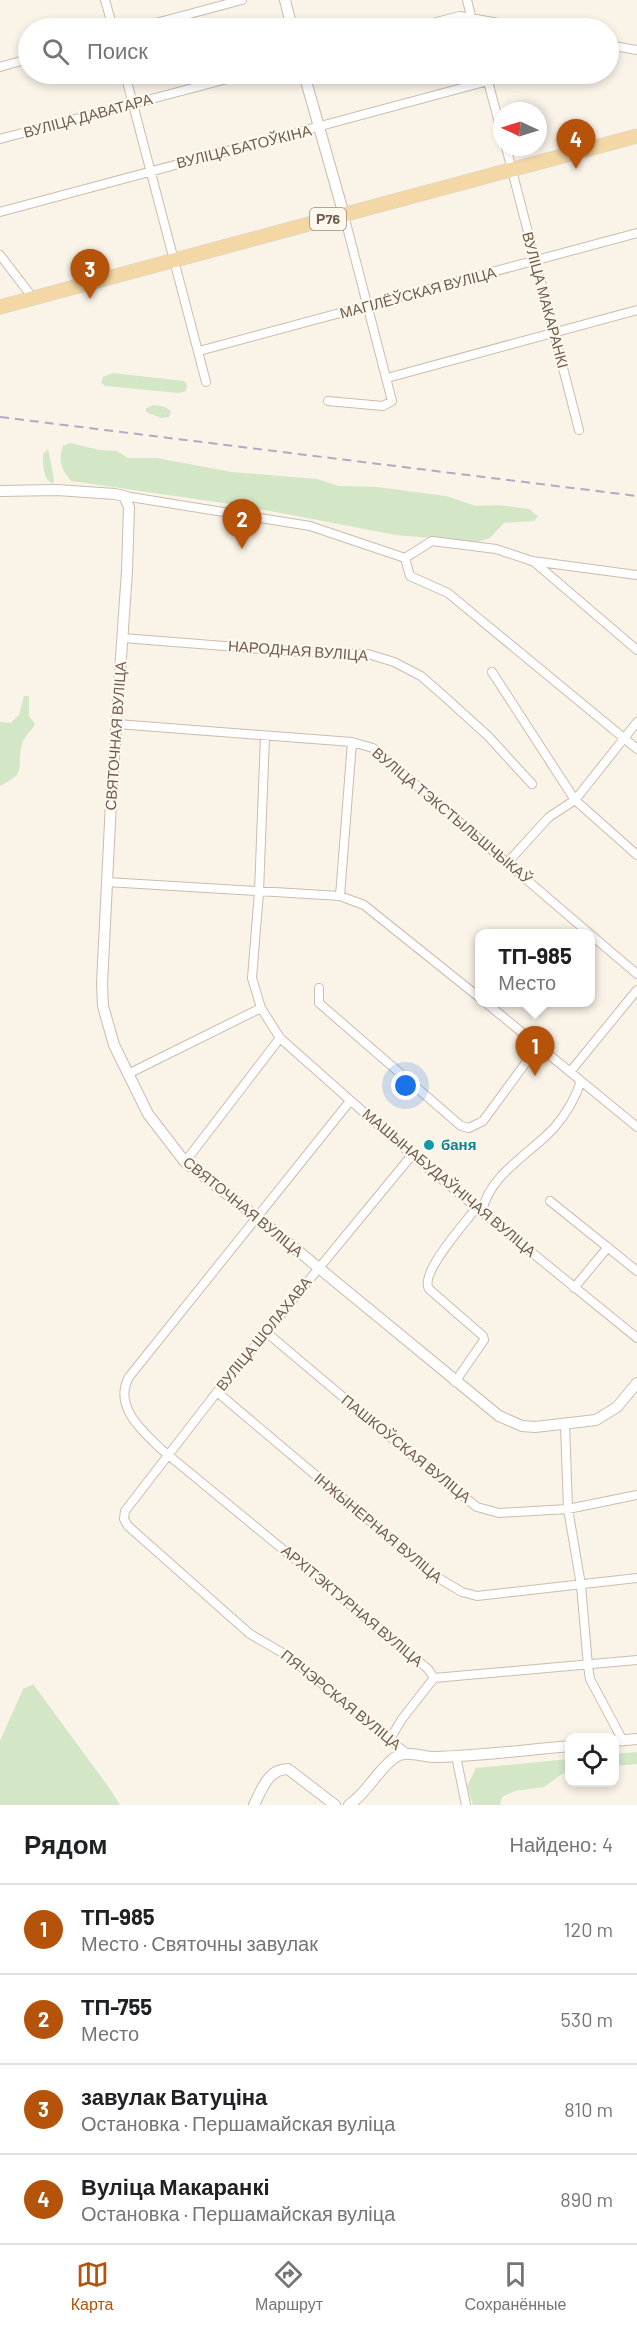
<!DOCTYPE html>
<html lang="ru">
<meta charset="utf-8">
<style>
:root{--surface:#fff;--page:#f6f6f6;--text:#202124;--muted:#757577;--line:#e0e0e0;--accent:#b45309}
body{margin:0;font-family:Barlow,sans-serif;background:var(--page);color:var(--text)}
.controls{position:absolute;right:18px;bottom:18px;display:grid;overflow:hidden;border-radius:12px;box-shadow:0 3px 9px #0003}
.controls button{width:54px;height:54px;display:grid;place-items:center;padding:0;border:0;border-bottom:2px solid var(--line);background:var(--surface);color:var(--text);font:30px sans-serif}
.compass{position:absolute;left:493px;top:102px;width:54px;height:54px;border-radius:50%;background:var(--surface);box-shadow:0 3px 9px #0003;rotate:274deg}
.you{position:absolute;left:406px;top:1086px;width:21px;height:21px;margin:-15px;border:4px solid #fff;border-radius:50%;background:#1a73e8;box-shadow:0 0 0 9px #1a73e833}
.badge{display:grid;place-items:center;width:39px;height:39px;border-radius:50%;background:var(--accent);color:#fff;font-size:20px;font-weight:700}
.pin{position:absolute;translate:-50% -50px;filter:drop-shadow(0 2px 3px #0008)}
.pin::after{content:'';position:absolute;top:32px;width:21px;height:18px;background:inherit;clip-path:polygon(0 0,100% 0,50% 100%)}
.popup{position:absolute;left:475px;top:929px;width:120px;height:78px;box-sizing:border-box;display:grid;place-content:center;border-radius:12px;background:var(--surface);filter:drop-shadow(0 2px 4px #0005);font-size:20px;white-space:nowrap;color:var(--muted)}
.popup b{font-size:22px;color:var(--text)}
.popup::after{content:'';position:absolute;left:50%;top:100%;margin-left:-12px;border:12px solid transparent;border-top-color:var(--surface)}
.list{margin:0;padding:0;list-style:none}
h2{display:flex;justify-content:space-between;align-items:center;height:78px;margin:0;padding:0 24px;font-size:26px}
h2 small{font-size:20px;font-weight:400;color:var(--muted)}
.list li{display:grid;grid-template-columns:39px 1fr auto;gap:18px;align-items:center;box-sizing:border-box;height:90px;padding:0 24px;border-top:2px solid var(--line)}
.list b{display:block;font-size:22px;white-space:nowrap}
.list p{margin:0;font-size:20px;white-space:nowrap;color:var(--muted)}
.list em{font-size:20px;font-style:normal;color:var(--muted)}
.icon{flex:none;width:33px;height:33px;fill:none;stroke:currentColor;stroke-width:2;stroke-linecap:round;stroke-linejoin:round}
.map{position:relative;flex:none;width:637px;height:1805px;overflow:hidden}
.search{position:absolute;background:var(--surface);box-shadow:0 3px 9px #0003;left:18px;right:18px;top:18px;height:66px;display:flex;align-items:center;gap:15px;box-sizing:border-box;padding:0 21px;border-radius:33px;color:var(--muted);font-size:22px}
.sheet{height:438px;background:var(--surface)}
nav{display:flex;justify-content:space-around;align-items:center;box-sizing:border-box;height:84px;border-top:2px solid var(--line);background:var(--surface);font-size:16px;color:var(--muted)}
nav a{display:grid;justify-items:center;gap:3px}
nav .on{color:var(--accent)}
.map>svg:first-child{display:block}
.green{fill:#d3e7c7}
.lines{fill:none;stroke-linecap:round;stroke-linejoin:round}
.minor-casing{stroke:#ccbcaf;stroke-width:10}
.tertiary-casing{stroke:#ccbcaf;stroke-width:12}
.primary-casing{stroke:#d8d1cd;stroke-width:15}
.minor{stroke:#fff;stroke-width:8}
.tertiary{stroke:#fff;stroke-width:10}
.primary{stroke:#f3d8a6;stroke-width:14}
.rail{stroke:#b7a7c3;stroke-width:2;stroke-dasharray:9 6;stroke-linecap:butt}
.culture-dot{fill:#0f9aa8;stroke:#fdf8ee;stroke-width:2}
.labels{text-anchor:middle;stroke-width:4.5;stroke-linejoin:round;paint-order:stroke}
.shield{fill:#fdf8ee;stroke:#9c8b7e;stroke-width:1.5}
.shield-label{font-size:14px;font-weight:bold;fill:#725c4e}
.street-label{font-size:15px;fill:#725c4e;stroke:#fdf8ee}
.culture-label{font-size:15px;font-weight:bold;fill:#0d838f;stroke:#fdf8ee;text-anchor:start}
</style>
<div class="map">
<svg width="637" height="1805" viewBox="0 0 637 1805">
<rect width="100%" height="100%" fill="#faf3e8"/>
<path class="green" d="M113,373L184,381L187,385L186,391L179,393L105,386L101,382L103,377Z
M154,405L165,407L171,411L169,417L161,418L146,412V408Z
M70,443L100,450L117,451L128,458H157L232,472L317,479L339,486L377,487L446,496L476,506L499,505L529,509L538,516L534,521L504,523L490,538L477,542L396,535L244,506L71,481C61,469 58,461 63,446Z
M48,449L54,479L53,484C42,478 43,465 43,454Z
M24,696H29V716L35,724C31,732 24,736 22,744C16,769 28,772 0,786V722L11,723L19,715Z
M33,1684L110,1789L120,1805H0V1741L23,1689Z
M637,1752V1764L615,1766V1754Z
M569,1759V1769L544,1787L515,1791L502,1797L500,1805H473L467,1786L476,1768Z"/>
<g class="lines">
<g class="minor-casing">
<path id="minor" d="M105,0L113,28
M467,0L474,28
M137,28L242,0
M413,28L460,16L527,28
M608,45L637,50
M0,67L28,59
M125,74L206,382
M486,74L502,134
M0,139L246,74
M506,147L579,430
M0,212L488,81
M0,255L33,298
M199,351L637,233
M387,378L637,310
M328,401L383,406L392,401L344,215
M124,496L310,526L405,558L432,541L496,549L532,561L637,575
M405,558L410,576L448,593L637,749
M533,561L637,650
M123,638L299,652L368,654L394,662L421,676L445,697L488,736L532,784
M492,672L575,800L637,855
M117,724L352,742L373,748L590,934
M265,736L259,892L252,978L261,1008L280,1038L412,1155L637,1338
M508,862L549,817L575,800L637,722
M107,882L340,896L364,905L480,998
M340,896L352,742
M590,934L637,974
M319,988V1003L461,1126L469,1128L483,1121L538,1046
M485,1002L637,1127
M570,1072L637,990
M128,1074L261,1008
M350,1101L129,1377C113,1406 142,1431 161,1449L428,1669L434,1678L637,1660
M185,1162L280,1038
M550,1201L637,1271
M482,1211C490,1174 530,1154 554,1128C567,1113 575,1099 581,1081
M574,1288L608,1247
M266,1332L420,1462L477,1507L499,1513L568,1509L637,1495
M455,1382L484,1340L483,1336L429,1289C419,1273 466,1222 477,1207
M217,1392L435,1576L462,1592L477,1596L637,1578
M565,1424L568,1509L581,1585L588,1666L590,1679L623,1741
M390,1739L402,1719L434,1678
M406,1753L288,1656L250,1634L128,1526L124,1519L125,1511L217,1392L412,1155
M456,1756L466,1805"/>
</g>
<g class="tertiary-casing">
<path id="tertiary" d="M285,0L292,28
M304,74L344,215
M0,491L57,490L115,494L124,496L129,507L127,571L111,802L102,984L103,1006L114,1045L148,1114L185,1162L258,1218L499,1416L522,1426L535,1427L596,1420L617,1407L637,1383
M614,1741L637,1739
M254,1805C262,1789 268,1769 288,1769L335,1805
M349,1805C367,1793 377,1771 394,1758C406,1749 421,1757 435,1757C480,1756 525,1750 570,1746"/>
</g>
<g class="primary-casing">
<path id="primary" d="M0,307L637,136"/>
</g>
<use href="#minor" class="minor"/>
<use href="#tertiary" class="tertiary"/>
<use href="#primary" class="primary"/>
<path class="rail" d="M0,417L637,496"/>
</g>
<circle class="culture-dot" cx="429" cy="1145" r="6"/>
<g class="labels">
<rect class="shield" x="310" y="208" width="36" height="22" rx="4.5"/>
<g class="shield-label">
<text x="328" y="224">Р76</text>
</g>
<g class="street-label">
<text transform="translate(88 116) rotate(-15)" y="5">ВУЛІЦА ДАВАТАРА</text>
<text transform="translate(244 147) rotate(-14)" y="5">ВУЛІЦА БАТОЎКІНА</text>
<text transform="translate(418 293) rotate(-15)" y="5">МАГІЛЁЎСКАЯ ВУЛІЦА</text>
<text transform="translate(545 300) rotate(75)" y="5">ВУЛІЦА МАКАРАНКІ</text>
<text transform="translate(298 651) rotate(4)" y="5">НАРОДНАЯ ВУЛІЦА</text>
<text transform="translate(116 736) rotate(-86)" y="5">СВЯТОЧНАЯ ВУЛІЦА</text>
<text transform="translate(452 816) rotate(40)" y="5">ВУЛІЦА ТЭКСТЫЛЬШЧЫКАЎ</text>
<text transform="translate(449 1183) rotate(40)" y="5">МАШЫНАБУДАЎНІЧАЯ ВУЛІЦА</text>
<text transform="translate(243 1207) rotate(39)" y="5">СВЯТОЧНАЯ ВУЛІЦА</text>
<text transform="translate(264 1334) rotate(-51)" y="5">ВУЛІЦА ШОЛАХАВА</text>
<text transform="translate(406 1449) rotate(39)" y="5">ПАШКОЎСКАЯ ВУЛІЦА</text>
<text transform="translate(378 1528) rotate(40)" y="5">ІНЖЫНЕРНАЯ ВУЛІЦА</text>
<text transform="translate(352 1606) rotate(40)" y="5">АРХІТЭКТУРНАЯ ВУЛІЦА</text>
<text transform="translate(341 1700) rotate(39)" y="5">ПЯЧЭРСКАЯ ВУЛІЦА</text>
</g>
<g class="culture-label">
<text x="441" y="1150">баня</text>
</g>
</g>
</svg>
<div class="controls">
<button><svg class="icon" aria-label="locate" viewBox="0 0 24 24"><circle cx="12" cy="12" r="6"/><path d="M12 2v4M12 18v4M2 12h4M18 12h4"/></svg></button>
</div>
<svg class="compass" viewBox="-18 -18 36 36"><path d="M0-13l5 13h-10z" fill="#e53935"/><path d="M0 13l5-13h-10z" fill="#757577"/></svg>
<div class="you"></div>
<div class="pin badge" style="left:535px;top:1076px">1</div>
<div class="popup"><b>ТП-985</b>Место</div>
<div class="pin badge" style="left:242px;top:549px">2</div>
<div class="pin badge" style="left:90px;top:299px">3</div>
<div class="pin badge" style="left:576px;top:169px">4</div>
<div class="search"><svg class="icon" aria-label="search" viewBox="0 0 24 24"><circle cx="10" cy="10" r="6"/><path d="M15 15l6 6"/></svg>Поиск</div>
</div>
<section class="sheet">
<h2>Рядом<small>Найдено: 4</small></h2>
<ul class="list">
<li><span class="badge">1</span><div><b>ТП-985</b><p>Место · Святочны завулак</p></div><em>120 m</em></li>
<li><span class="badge">2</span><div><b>ТП-755</b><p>Место</p></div><em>530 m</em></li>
<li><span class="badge">3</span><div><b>завулак Ватуціна</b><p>Остановка · Першамайская вуліца</p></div><em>810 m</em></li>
<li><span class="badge">4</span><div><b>Вуліца Макаранкі</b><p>Остановка · Першамайская вуліца</p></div><em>890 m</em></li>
</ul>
</section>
<nav>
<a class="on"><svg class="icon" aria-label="map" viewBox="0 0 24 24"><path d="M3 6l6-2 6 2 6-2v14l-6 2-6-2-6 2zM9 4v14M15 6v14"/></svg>Карта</a>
<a><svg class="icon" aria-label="directions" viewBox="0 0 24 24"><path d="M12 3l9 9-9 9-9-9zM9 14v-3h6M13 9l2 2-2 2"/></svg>Маршрут</a>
<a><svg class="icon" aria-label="saved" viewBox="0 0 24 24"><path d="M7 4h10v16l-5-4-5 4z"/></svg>Сохранённые</a>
</nav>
